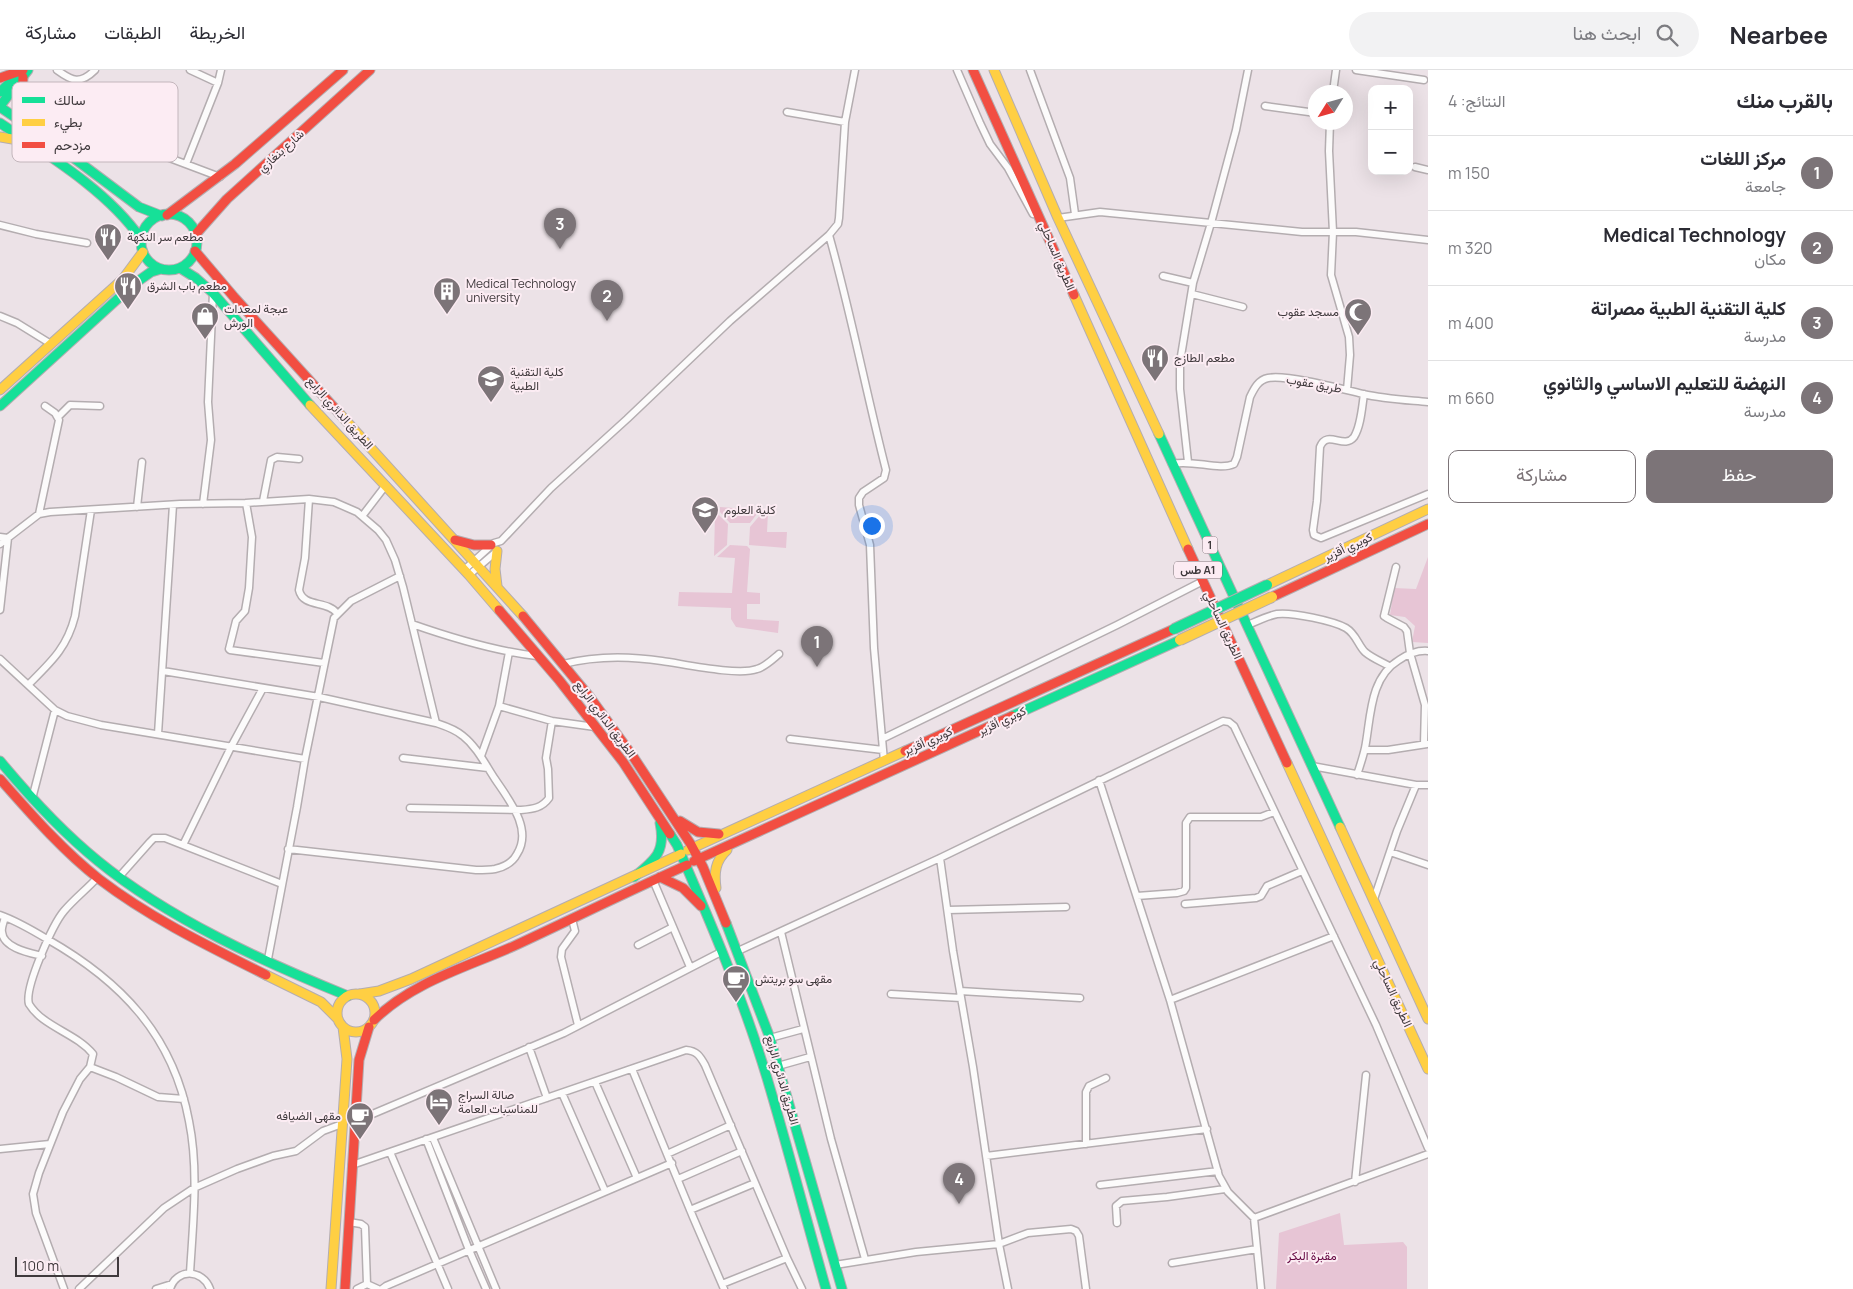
<!DOCTYPE html>
<html lang="ar">
<meta charset="utf-8">
<style>
:root{--surface:#fff;--page:#f2f2f3;--text:#2b2b33;--muted:#7c7c81;--line:#e1e1e2;--accent:#7c7478}
body{margin:0;font-family:Manrope,Vazirmatn,sans-serif;background:var(--page);color:var(--text);direction:rtl}
.controls{position:absolute;right:15px;top:15px;display:grid;overflow:hidden;border-radius:10px;box-shadow:0 5px 20px #0002}
.controls button{width:45px;height:45px;display:grid;place-items:center;padding:0;border:0;border-bottom:1px solid var(--line);background:var(--surface);color:var(--text);font:25px sans-serif}
.compass{position:absolute;left:1308px;top:15px;width:45px;height:45px;border-radius:50%;background:var(--surface);box-shadow:0 5px 20px #0002;rotate:233deg}
.scale{position:absolute;left:15px;bottom:12px;width:104px;box-sizing:border-box;padding-left:5px;border:2px solid #3f393c;border-top:0;font-size:14px;line-height:18px;white-space:nowrap;color:#3f393c;-webkit-text-stroke:4px #fcecf3;paint-order:stroke}
.you{position:absolute;left:871px;top:455px;width:18px;height:18px;margin:-12px;border:4px solid #fff;border-radius:50%;background:#1a73e8;box-shadow:0 0 0 8px #1a73e833}
.badge{display:grid;place-items:center;width:32px;height:32px;border-radius:50%;background:var(--accent);color:#fff;font-size:16px;font-weight:700}
.pin{position:absolute;translate:-50% -41px;filter:drop-shadow(0 1px 2px #0008)}
.pin::after{content:'';position:absolute;top:26px;width:18px;height:15px;background:inherit;clip-path:polygon(0 0,100% 0,50% 100%)}
.list{margin:0;padding:0;list-style:none}
h2{display:flex;justify-content:space-between;align-items:center;height:65px;margin:0;padding:0 20px;font-size:21px}
h2 small{font-size:16px;font-weight:400;color:var(--muted)}
.list li{display:grid;grid-template-columns:32px 1fr auto;gap:15px;align-items:center;box-sizing:border-box;height:75px;padding:0 20px;border-top:1px solid var(--line)}
.list b{display:block;font-size:19px;white-space:nowrap}
.list p{margin:0;font-size:16px;white-space:nowrap;color:var(--muted)}
.list em{font-size:16px;font-style:normal;color:var(--muted)}
.actions{display:flex;gap:10px;padding:15px 20px}
.actions a{flex:1;padding:11px 0;border:1px solid var(--accent);border-radius:10px;text-align:center;font-size:18px;color:var(--accent)}
.actions .main{background:var(--accent);color:#fff}
.icon{flex:none;width:28px;height:28px;fill:none;stroke:currentColor;stroke-width:2;stroke-linecap:round;stroke-linejoin:round}
.map{position:relative;flex:none;width:1428px;height:1219px;overflow:hidden;direction:ltr}
header{display:flex;align-items:center;gap:30px;box-sizing:border-box;height:70px;padding:0 25px;background:var(--surface);border-bottom:1px solid var(--line)}
header strong{font-size:24px}
nav{display:flex;gap:28px;margin-inline-start:auto;font-size:18px}
.search{width:350px;height:45px;background:var(--page);display:flex;align-items:center;gap:12px;box-sizing:border-box;padding:0 18px;border-radius:28px;color:var(--muted);font-size:19px}
main{display:flex}
aside{flex:1;background:var(--surface)}
.map>svg:first-child{display:block}
.green{fill:#e7c5d5}
.lines{fill:none;stroke-linecap:round;stroke-linejoin:round}
.street-casing{stroke:#b4adb0;stroke-width:9}
.fast-casing{stroke:#b4adb0;stroke-width:11}
.slow-casing{stroke:#b4adb0;stroke-width:11}
.jam-casing{stroke:#b4adb0;stroke-width:11}
.street{stroke:#fcfbfb;stroke-width:6}
.fast{stroke:#16e098;stroke-width:9}
.slow{stroke:#ffcf43;stroke-width:9}
.jam{stroke:#f24e42;stroke-width:9}
.fast-bridge-casing{stroke:#b4adb0;stroke-width:12;stroke-linecap:butt}
.slow-bridge-casing{stroke:#b4adb0;stroke-width:12;stroke-linecap:butt}
.fast-bridge{stroke:#16e098;stroke-width:10}
.slow-bridge{stroke:#ffcf43;stroke-width:10}
.labels{text-anchor:middle;stroke-width:4;stroke-linejoin:round;paint-order:stroke}
.shield{fill:#fcecf3;stroke:#786f73;stroke-width:1}
.shield-label{font-size:11px;font-weight:bold;fill:#3f393c}
.street-label{font-size:12px;fill:#3f393c;stroke:#fcecf3}
.poi-label{font-size:12px;fill:#3f393c;stroke:#fcecf3;text-anchor:start}
.park-label{font-size:12px;fill:#640641;stroke:#fcecf3}
.key{fill:#fcecf3;stroke:#c3b6bc;stroke-width:1}
.key-label{font-size:14px;fill:#3f393c}
</style>
<header>
<strong>Nearbee</strong>
<div class="search"><svg class="icon" aria-label="search" viewBox="0 0 24 24"><circle cx="10" cy="10" r="6"/><path d="M15 15l6 6"/></svg>ابحث هنا</div>
<nav><a>الخريطة</a><a>الطبقات</a><a>مشاركة</a></nav>
</header>
<main>
<aside>
<h2>بالقرب منك<small>النتائج: 4</small></h2>
<ul class="list">
<li><span class="badge">1</span><div><b>مركز اللغات</b><p>جامعة</p></div><em>150 m</em></li>
<li><span class="badge">2</span><div><b>Medical Technology</b><p>مكان</p></div><em>320 m</em></li>
<li><span class="badge">3</span><div><b>كلية التقنية الطبية مصراتة</b><p>مدرسة</p></div><em>400 m</em></li>
<li><span class="badge">4</span><div><b>النهضة للتعليم الاساسي والثانوي</b><p>مدرسة</p></div><em>660 m</em></li>
</ul>
<div class="actions"><a class="main">حفظ</a><a>مشاركة</a></div>
</aside>
<div class="map">
<svg width="1428" height="1219" viewBox="0 0 1428 1219">
<rect width="100%" height="100%" fill="#ece2e7"/>
<path class="green" d="M720,437L760,440L750,453H730L720,442Z
M768,443L767,462H787L786,478L749,475L750,457L761,444Z
M715,444H718L728,454L727,475L714,486Z
M730,475L747,476L750,479L747,522L760,523V534H747V549L779,551L778,563L736,557L731,549V538L678,536L679,522L732,523L735,488L717,487Z
M1428,487V573L1412,572L1415,556L1405,547L1390,545L1394,518L1416,519Z
M1340,1143L1344,1175L1403,1172L1407,1177V1219H1276L1279,1163Z"/>
<g class="lines">
<g class="street-casing">
<path id="street" d="M57,0C72,11 80,15 95,0
M190,0L218,13
M957,0L980,53L990,74L1008,98L1033,144
M1030,0L1070,108L1075,144
M1356,0L1424,10
M1333,22L1336,0
M1265,36L1316,43
M156,41L148,74V78L151,81L220,107
M787,42L845,52
M1330,52L1329,81L1333,162L1331,205L1349,267L1350,285L1347,320
M186,94L218,13L221,0
M1415,97L1428,100
M1058,148L1100,142L1302,162H1356L1428,170
M0,155L36,164L87,173
M829,165C851,243 866,322 886,400L884,408L863,422L859,428V435L870,475L874,578L884,691
M1163,206L1193,213
M1192,224L1243,237
M0,246L17,253L51,274
M1364,324C1362,337 1361,356 1354,367C1344,380 1327,359 1320,377L1317,431L1313,460L1314,465L1321,468L1428,424
M58,347L70,335L100,336
M1188,392L1180,319V292L1193,213L1211,153L1236,60L1248,0
M1172,394C1192,389 1219,401 1234,394L1237,387L1250,327C1254,319 1258,310 1268,308C1286,304 1342,319 1363,324C1384,329 1407,330 1428,332
M309,429L305,488L299,520C303,538 327,530 337,543
M263,431L271,390L277,387L299,389
M246,433L252,467L249,518L245,541L236,551L229,579L230,580L324,593
M203,434L211,370L208,332L213,223
M137,437L142,392
M39,444L59,350L55,343L45,336
M363,445L386,415
M0,467L8,468L0,540
M0,474L39,444L50,442L180,434L246,433L309,429L334,432L357,442L378,460L386,470L395,490L403,517L436,653
M1396,497L1384,546L1387,548L1404,557L1407,561L1410,583L1425,635L1424,674
M464,500L494,473L501,471L551,418L627,349L730,251L829,165L838,154L839,148L845,52L855,0
M469,505L497,481
M412,554C452,568 494,581 537,586
M1248,555C1257,551 1267,546 1277,544C1292,542 1334,551 1346,558C1356,564 1358,575 1365,582C1372,588 1382,592 1389,596
M0,589L55,640L67,646L101,655L305,689
M563,594C594,586 630,586 662,591C684,594 738,606 757,599C765,597 773,589 779,584
M163,601L319,627L436,653C445,656 455,659 463,666C477,677 485,694 495,709C509,730 533,759 517,784C513,792 504,797 495,799C489,800 482,800 476,800L288,779
M28,615C51,592 67,578 75,546L91,440
M499,636L552,651L595,657
M158,664L173,435
M790,669L883,680
M882,669L1117,555L1203,511
M1365,680H1388L1427,674
M481,686L499,636L509,582
M403,688L488,698
M1312,696L1416,715H1428
M1357,705C1360,696 1363,687 1365,678C1371,648 1369,608 1399,590C1408,584 1417,580 1428,581
M1099,710L1170,930L1219,1106L1228,1122L1254,1148L1261,1219
M32,729L55,640
M410,738L521,740C533,739 542,738 549,728L548,699L546,688L552,651
M183,775L231,677L263,618
M1390,782L1428,795
M940,788L953,881L973,997L999,1174L1008,1219
M119,807L150,772L154,768H165L282,814
M97,808C87,819 74,829 64,841C53,854 24,918 29,934C43,957 76,963 93,984L90,997L116,1007L158,1027L184,1029
M653,810L690,897
M1137,826L1177,823L1184,821L1186,818V753L1190,747H1261L1274,742
M1374,829L1397,761L1416,715
M1185,834L1256,828L1261,826L1267,816L1302,801
M948,840L1066,837
M0,845C17,851 32,860 47,869C121,911 173,965 189,1051C199,1100 193,1153 190,1203
M5,847C4,851 1,858 2,862C3,878 30,883 42,886
M572,849L575,861L562,879L561,887L578,955
M781,862L831,1069L865,1189
M638,875L673,857
M738,881L940,788L1223,651L1229,652L1234,656L1376,955L1428,1078
M268,889L297,737L305,689L334,548L351,531L400,506
M960,921L1080,928
M891,924L961,928
M1170,930L1334,866
M770,968L803,959
M529,977L547,1028
M778,996L810,987
M632,999L693,1147L724,1219
M595,1012L637,1108
M562,1023L605,1121
M356,1051L564,963L721,882
M433,1068L496,1219
M426,1069L469,1180L486,1219
M1086,1074V1022L1089,1016L1106,1008
M0,1079L50,1074
M390,1082L448,1219
M667,1084L731,1055
M986,1086L1207,1059
M352,1095L686,980C697,981 700,986 705,995L787,1188L802,1219
M678,1109L742,1081
M1355,1112L1366,1005
M1100,1115L1218,1101
M690,1140L755,1113
M1254,1148L1428,1084
M349,1152L361,1154L365,1157L367,1214
M1117,1153L1116,1136L1122,1131L1167,1127L1225,1119
M1172,1193L1257,1179
M835,1195L916,1182L999,1174L1028,1163L1071,1159L1076,1161L1079,1166L1086,1219
M367,1214L378,1219
M722,1214L787,1188
M64,1219L36,1143L33,1124L39,1103L63,1042L80,1009L90,997
M79,1219L164,1138L194,1118L237,1099L273,1086L296,1081L323,1061L342,1054
M156,1219L172,1214
M170,1219C176,1198 203,1199 210,1219
M357,1219L367,1214
M382,1219L386,1216L672,1093"/>
</g>
<g class="fast-casing">
<path id="fast" d="M0,22L23,0
M0,36L28,0
M0,37L63,80L139,137L162,146
M0,53C48,85 108,121 141,169
M141 172a28 28 0 1 1 56 0a28 28 0 1 1-56 0Z
M180,198L196,208L213,223L310,335
M0,336L134,214L151,202L161,199
M1159,364L1340,757
M1012,646L1180,570
M0,691C30,727 61,761 98,791C169,849 264,892 348,926
M670,764L677,775C710,851 743,928 767,1008C788,1078 806,1149 826,1219
M634,807C655,790 666,782 660,753
M726,853L770,968L842,1219"/>
</g>
<g class="slow-casing">
<path id="slow" d="M994,0L1058,148L1159,364
M0,67L24,71
M1074,225L1188,479
M0,320L123,209L143,182
M310,335L469,505L499,540
M339,343L523,546
M497,481L495,499L497,516
M1267,515L1428,439
M1287,693L1428,999
M1340,757L1428,949
M688,780L905,681
M716,818C714,803 715,791 727,780
M266,905L321,932L338,949
M337 943a19 19 0 1 1 38 0a19 19 0 1 1-38 0Z
M360,924L379,921L411,909L681,784
M331,1219L347,989L343,957"/>
</g>
<g class="jam-casing">
<path id="jam" d="M973,0L1074,225
M23,7L22,31L36,59
M0,8L23,0
M167,145L235,94L343,0
M195,165L227,129L370,0
M195,181L234,227L339,343
M455,470L474,475H491
M1188,479L1287,693
M1272,527L1428,454
M499,540L559,610L623,692L670,764
M523,546L589,626L634,688L690,773L703,797L726,853
M905,681L1174,559
M0,709C31,744 62,780 99,809C150,848 208,876 266,905
M680,751L698,762L719,764
M694,791L1012,646
M660,807L683,818L701,836
M374,950C412,912 467,897 514,876C572,849 629,821 687,795
M345,1219L359,990L369,957"/>
</g>
<use href="#street" class="street"/>
<use href="#fast" class="fast"/>
<use href="#slow" class="slow"/>
<use href="#jam" class="jam"/>
<g class="fast-bridge-casing">
<path id="fast-bridge" d="M1174,559L1267,515"/>
</g>
<g class="slow-bridge-casing">
<path id="slow-bridge" d="M1180,570L1272,527"/>
</g>
<use href="#fast-bridge" class="fast-bridge"/>
<use href="#slow-bridge" class="slow-bridge"/>
</g>
<defs>
<g id="restaurant-pin" transform="scale(1.4375)"><path d="M0 17L-7.5 6A9.5 9.5 0 1 1 7.5 6Z" fill="#7c7478" stroke="#fcecf3"/><path d="M-5-6h1v4h1v-4h1v4h1v-4h1v5L-1.5 .5V6h-2V.5L-5-1ZM5-6V6H3V1.5H1.5Q1.5-4 5-6Z" fill="#fff"/></g>
<g id="building-pin" transform="scale(1.4375)"><path d="M0 17L-7.5 6A9.5 9.5 0 1 1 7.5 6Z" fill="#7c7478" stroke="#fcecf3"/><path d="M-4-6H4V6H1V3H-1V6H-4ZM-2.5-4.3h1.7v1.8h-1.7ZM.8-4.3h1.7v1.8H.8ZM-2.5-1h1.7V.8h-1.7ZM.8-1h1.7V.8H.8Z" fill="#fff"/></g>
<g id="mosque-pin" transform="scale(1.4375)"><path d="M0 17L-7.5 6A9.5 9.5 0 1 1 7.5 6Z" fill="#7c7478" stroke="#fcecf3"/><path d="M3.5-4.9A6 6 0 1 0 3.5 4.9A5 5 0 1 1 3.5-4.9Z" fill="#fff"/></g>
<g id="shop-pin" transform="scale(1.4375)"><path d="M0 17L-7.5 6A9.5 9.5 0 1 1 7.5 6Z" fill="#7c7478" stroke="#fcecf3"/><path d="M-5-2.5h2.3a2.7 3.5 0 0 1 5.4 0H5L5.5 6h-11ZM-1.5-2.5h3a1.5 2.3 0 0 0-3 0Z" fill="#fff"/></g>
<g id="university-pin" transform="scale(1.4375)"><path d="M0 17L-7.5 6A9.5 9.5 0 1 1 7.5 6Z" fill="#7c7478" stroke="#fcecf3"/><path d="M0-5L7-2L0 1L-7-2ZM-4 1L0 2.5L4 1V4Q0 6-4 4Z" fill="#fff"/></g>
<g id="cafe-pin" transform="scale(1.4375)"><path d="M0 17L-7.5 6A9.5 9.5 0 1 1 7.5 6Z" fill="#7c7478" stroke="#fcecf3"/><path d="M-5.5-4.5H6V0H3Q3 3.5 0 3.5H-2.5Q-5.5 3.5-5.5 0ZM3-3.2v2h1.7v-2ZM-6 4.5H4V6H-6Z" fill="#fff"/></g>
<g id="hotel-pin" transform="scale(1.4375)"><path d="M0 17L-7.5 6A9.5 9.5 0 1 1 7.5 6Z" fill="#7c7478" stroke="#fcecf3"/><path d="M-6-4.5h1.5V1H6V5H4.5V3h-9V5H-6ZM-4 0a1.8 1.8 0 1 1 3.6 0ZM.5 0V-2.5h3Q6-2.5 6 0Z" fill="#fff"/></g>
</defs>
<g fill-rule="evenodd">
<use href="#restaurant-pin" x="108" y="167"/>
<use href="#restaurant-pin" x="128" y="216"/>
<use href="#building-pin" x="447" y="221"/>
<use href="#mosque-pin" x="1358" y="242"/>
<use href="#shop-pin" x="205" y="246"/>
<use href="#restaurant-pin" x="1155" y="288"/>
<use href="#university-pin" x="491" y="309"/>
<use href="#university-pin" x="705" y="440"/>
<use href="#cafe-pin" x="736" y="909"/>
<use href="#hotel-pin" x="439" y="1032"/>
<use href="#cafe-pin" x="360" y="1046"/>
</g>
<g class="labels">
<g class="shield">
<rect x="1202.5" y="466.5" width="15" height="17" rx="4"/>
<rect x="1174" y="491.5" width="48" height="17" rx="4"/>
</g>
<g class="shield-label">
<text x="1210" y="479">1</text>
<text x="1198" y="504">طس A1</text>
</g>
<g class="street-label">
<text transform="translate(281 81) rotate(-42)" y="4">شارع بنغازي</text>
<text transform="translate(1057 186) rotate(67)" y="4">الطريق الساحلي</text>
<text transform="translate(1314 314) rotate(10)" y="4">طريق عقوب</text>
<text transform="translate(340 343) rotate(48)" y="4">الطريق الدائري الرابع</text>
<text transform="translate(1348 477) rotate(-25)" y="4">كويري أقزير</text>
<text transform="translate(1223 555) rotate(65)" y="4">الطريق الساحلي</text>
<text transform="translate(605 649) rotate(53)" y="4">الطريق الدائري الرابع</text>
<text transform="translate(1002 651) rotate(-25)" y="4">كوبري أقزير</text>
<text transform="translate(928 671) rotate(-24)" y="4">كويري أقزير</text>
<text transform="translate(1393 923) rotate(65)" y="4">الطريق الساحلي</text>
<text transform="translate(782 1010) rotate(74)" y="4">الطريق الدائري الرابع</text>
</g>
<g class="poi-label">
<text x="127" y="171">مطعم سر النكهة</text>
<text x="466" y="218">Medical Technology<tspan x="466" dy="14">university</tspan></text>
<text x="147" y="220">مطعم باب الشرق</text>
<text x="224" y="243">عبجة لمعدات<tspan x="224" dy="14">الورش</tspan></text>
<text x="1339" y="246" text-anchor="end">مسجد عقوب</text>
<text x="1174" y="292">مطعم الطازج</text>
<text x="510" y="306">كلية التقنية<tspan x="510" dy="14">الطبية</tspan></text>
<text x="724" y="444">كلية العلوم</text>
<text x="755" y="913">مقهى سو بريتش</text>
<text x="458" y="1029">صالة السراج<tspan x="458" dy="14">للمناسبات العامة</tspan></text>
<text x="341" y="1050" text-anchor="end">مقهى الضيافه</text>
</g>
<g class="park-label">
<text x="1312" y="1190">مقبرة البكر</text>
</g>
</g>
<rect x="12" y="12" width="166" height="80" rx="8" class="key"/>
<rect x="22" y="27" width="23" height="6" fill="#16e098"/>
<rect x="22" y="49" width="23" height="7" fill="#ffcf43"/>
<rect x="22" y="72" width="23" height="6" fill="#f24e42"/>
<g class="key-label">
<text x="54" y="35">سالك</text>
<text x="54" y="57">بطيء</text>
<text x="54" y="80">مزدحم</text>
</g>
</svg>
<div class="controls">
<button>+</button>
<button>−</button>
</div>
<svg class="compass" viewBox="-18 -18 36 36"><path d="M0-13l5 13h-10z" fill="#e53935"/><path d="M0 13l5-13h-10z" fill="#7c7c81"/></svg>
<div class="scale">100 m</div>
<div class="you"></div>
<div class="pin badge" style="left:817px;top:597px">1</div>
<div class="pin badge" style="left:607px;top:251px">2</div>
<div class="pin badge" style="left:560px;top:179px">3</div>
<div class="pin badge" style="left:959px;top:1134px">4</div>
</div>
</main>
